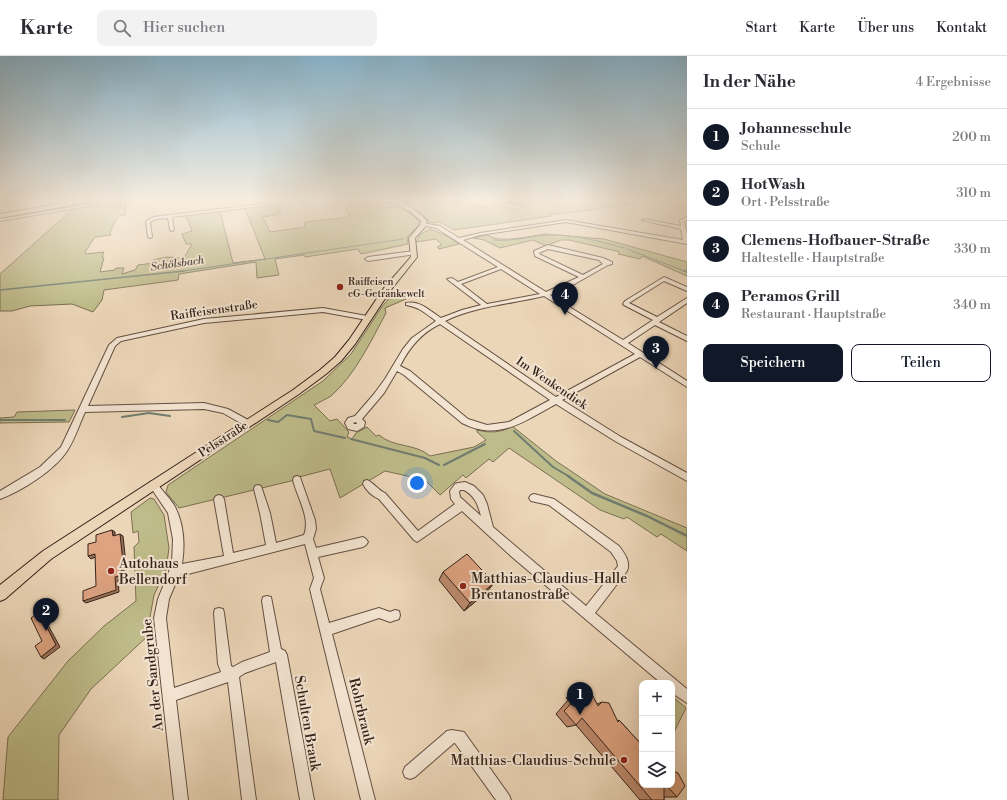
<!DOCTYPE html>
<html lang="de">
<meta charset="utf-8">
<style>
:root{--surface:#fff;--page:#f2f2f3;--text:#2b2b33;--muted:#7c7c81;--line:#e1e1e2;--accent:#111827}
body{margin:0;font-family:"Libre Bodoni",serif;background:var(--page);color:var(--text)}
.controls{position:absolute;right:12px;bottom:12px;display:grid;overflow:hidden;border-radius:8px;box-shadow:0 4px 16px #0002}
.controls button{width:36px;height:36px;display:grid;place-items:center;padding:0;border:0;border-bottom:1px solid var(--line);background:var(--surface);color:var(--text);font:20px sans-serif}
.you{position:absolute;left:417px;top:427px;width:14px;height:14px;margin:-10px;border:3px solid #fff;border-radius:50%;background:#1a73e8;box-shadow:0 0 0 6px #1a73e833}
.badge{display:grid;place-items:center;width:26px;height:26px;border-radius:50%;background:var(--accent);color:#fff;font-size:13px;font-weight:700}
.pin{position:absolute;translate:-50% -33px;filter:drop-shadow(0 1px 2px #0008)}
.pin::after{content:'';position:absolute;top:21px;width:14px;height:12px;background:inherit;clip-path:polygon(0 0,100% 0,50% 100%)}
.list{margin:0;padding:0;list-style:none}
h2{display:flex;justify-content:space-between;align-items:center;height:52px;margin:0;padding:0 16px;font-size:17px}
h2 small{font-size:13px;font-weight:400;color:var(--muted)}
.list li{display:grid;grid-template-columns:26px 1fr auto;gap:12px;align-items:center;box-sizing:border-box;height:56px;padding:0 16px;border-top:1px solid var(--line)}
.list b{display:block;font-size:15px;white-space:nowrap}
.list p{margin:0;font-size:13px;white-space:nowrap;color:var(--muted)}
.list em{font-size:13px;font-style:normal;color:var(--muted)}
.actions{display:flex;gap:8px;padding:12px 16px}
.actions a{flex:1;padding:9px 0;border:1px solid var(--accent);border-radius:8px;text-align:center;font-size:14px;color:var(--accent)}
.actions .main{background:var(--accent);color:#fff}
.icon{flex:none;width:22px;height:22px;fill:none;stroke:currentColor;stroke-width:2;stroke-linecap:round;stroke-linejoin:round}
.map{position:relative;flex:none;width:687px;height:744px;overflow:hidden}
header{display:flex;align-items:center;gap:24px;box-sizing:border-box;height:56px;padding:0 20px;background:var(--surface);border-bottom:1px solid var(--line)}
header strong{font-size:19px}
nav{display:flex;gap:22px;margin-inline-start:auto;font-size:14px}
.search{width:280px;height:36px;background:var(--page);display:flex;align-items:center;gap:10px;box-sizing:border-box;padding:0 14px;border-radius:8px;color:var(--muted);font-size:15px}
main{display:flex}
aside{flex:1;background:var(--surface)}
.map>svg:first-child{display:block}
.green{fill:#bebc8a;stroke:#7a6f52}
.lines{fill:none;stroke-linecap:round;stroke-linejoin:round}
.stream-far3{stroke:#717d71;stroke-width:1}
.stream-far2{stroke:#717d71;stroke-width:1.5}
.stream-far1{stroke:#717d71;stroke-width:2}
.stream{stroke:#717d71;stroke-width:2.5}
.minor-casing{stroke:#634f42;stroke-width:2}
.major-casing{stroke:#35221a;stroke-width:2}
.highway-casing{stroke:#35221a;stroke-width:2}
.minor{fill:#f3e4d1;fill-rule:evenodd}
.major{fill:#ecd6b8;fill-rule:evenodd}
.highway{fill:#ecd6b8;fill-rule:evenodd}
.wall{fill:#bf8c6f;stroke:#35221a}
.shaded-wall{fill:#9b725a;stroke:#35221a}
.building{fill:#dea381;stroke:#35221a}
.poi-dot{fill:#8f2418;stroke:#f3e4d1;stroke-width:1.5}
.labels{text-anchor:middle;stroke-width:4;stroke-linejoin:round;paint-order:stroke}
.far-poi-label{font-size:10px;fill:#35221a;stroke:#f3e4d1;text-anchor:start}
.far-water-label{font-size:11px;font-style:italic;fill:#534f46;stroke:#f3e4d1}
.street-label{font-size:12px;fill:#35221a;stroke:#f3e4d1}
.near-poi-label{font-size:14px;fill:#35221a;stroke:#f3e4d1;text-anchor:start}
.near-street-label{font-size:14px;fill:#35221a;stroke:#f3e4d1}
</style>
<header>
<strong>Karte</strong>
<div class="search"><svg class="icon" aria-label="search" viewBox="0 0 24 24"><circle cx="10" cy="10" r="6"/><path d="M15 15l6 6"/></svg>Hier suchen</div>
<nav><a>Start</a><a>Karte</a><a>Über uns</a><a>Kontakt</a></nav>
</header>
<main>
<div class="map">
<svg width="687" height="744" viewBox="0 0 687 744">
<rect width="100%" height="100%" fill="#ecd6b8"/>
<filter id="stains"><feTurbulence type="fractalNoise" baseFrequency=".005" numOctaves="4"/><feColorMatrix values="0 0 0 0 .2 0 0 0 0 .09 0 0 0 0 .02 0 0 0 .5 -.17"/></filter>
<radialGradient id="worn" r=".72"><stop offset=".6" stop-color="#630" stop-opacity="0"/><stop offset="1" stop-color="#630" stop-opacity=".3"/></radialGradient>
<path class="green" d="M126,144L125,159L118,160L110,176L111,179L95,181L85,196L86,198L104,196L102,201L104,202L100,216L115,214L116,212H124L122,218L135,214L138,209L154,207L153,204L167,201L184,202L192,188H186L182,178L192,175L186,159L220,155L233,207L265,203L245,152L277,148L281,158L263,161L270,176L305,171V166L342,162L350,159L346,153L354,148L346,144H369L381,150L401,151L415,161L418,164L419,169L407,181L408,188L361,198L358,193L305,201L304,199L275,203L279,219L257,222L256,206L179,218L178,224L104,234L102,244L93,256L72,248L30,250L12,255H0V218L74,152Z
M414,144H451L471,151L476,149L489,152L495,149L518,154L522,150L499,144H658L560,158H550L551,160L454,174L440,166L433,167L428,165L422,157L404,147Z
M430,173L449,181L459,188L439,193L437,191L442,189L436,183L416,186L421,178Z
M545,178L604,183L687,206V220L642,200L640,203L618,198L620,196L569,184H561L546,190L533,184L500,192L484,184L473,182L488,179C499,188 530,180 545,178Z
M395,235L406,243L385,252L386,257C371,285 355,319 331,340C326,343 320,346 314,349L330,365L337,363L349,376L347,381L352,383L356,377L367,371L376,380L379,379C394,392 415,387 430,400L474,391L486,384L477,376V374C490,377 501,377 512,370L556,405L605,438L687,472V495L661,478L657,481L627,461L624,463L600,454L509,392L493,406L489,403L466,422L463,419L440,439L425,424L385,415L340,442L330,413L295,422V424L179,452L166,436L168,429L323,325L351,298L381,252Z
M75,354L69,366L0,367V362L14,361L17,356Z
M150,442L154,443L164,459L169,492L166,514L154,539L150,561L151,577L91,633L59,679L58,744H3L8,681L68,605L104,570L136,545L134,491L139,486L138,475L133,477L131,456Z
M672,640L686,652L672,680Z"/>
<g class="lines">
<path class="stream-far3" d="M494,184C514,186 533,179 553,179C576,179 602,186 624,192
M627,193L687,216
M177,216L403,183"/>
<path class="stream-far2" d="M684,215L687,216
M0,234L184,215"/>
<path class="stream-far1" d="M122,361L149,357L170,360
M0,364H65
M268,364L278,366L287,359L311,363L314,375L345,382
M514,375L553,411L570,421
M351,383L425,402L439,409
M444,409L485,388"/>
<path class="stream" d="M568,420L592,437L647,460L687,480"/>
<g class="minor-casing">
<path id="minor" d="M116,144H124L0,165V163Z
M296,144H306L304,145L172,161L174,174L172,175L170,174L168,162L156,163L150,166L152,181L150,182L148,181L146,165L153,161Z
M369,144C376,143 382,149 388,148C396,148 403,143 411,144L387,151Z
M687,161V164L684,165L687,178V188L566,166L480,179L463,184L546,236L579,221L535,200L534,195L548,189L603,202L612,206V208L608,209L571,230L550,239L623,284L653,264L624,249L623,248L625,245L664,221L687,231V235L664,225L629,247L657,261L687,242V247L659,266L687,280V285L655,269L628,287L687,325V331L640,301L562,344L621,381L687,417V425L615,385L556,348C524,365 499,386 462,367L404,319L397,315L384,337L362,363L365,366L364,371L357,375L348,373L345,367L348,362L355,360L374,338L385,323L403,293L412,282L436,265C425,257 419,251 406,249V247C420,244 430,255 441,262L462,254L481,249L447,223L452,222L458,226L498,211L436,172L422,169V167L440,170L459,182L480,177L566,164L683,184L681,173L642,164L644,163L681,170L680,164ZM548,193L599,204L603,208L583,219L539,198V197ZM501,213L540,238L487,248L461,228ZM544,240L635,298L556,341L445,265C475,250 511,248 544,240ZM440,268L550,344L509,366L487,369L468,363L410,315L400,310C409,292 421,277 440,268ZM356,366L357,368H354L353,367Z
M414,195L416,196V198L368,205L365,203L368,201Z
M323,252L367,260L370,262L367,264L323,256L204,267L121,285L115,290L88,350L204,347L228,353L250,365L251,367L250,369H244L223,357L204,353L85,356C79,369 75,383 67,395C55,414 20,436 0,443V435L40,411L61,391L109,289L117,282L204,263Z
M297,420L300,421L301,424L315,464L316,473L313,483L316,492L363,481L366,483L368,486L366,489L363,491L318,501L324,522L320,533L329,567L379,552L390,556L395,554L399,555L400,559L399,563L390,566L379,562L332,578L375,744H361L310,533L314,522L305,488L188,518L179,519L169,543L166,562L174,632L221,616L218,608L214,557L215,553L219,552L223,553L224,557L231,610L233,611L242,606L270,596L262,545L263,541L267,540L271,541L281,593L285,595L287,599L314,744H300L276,606L245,617L239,621L256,744H242L228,626L176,644L188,744H174L154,562L158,543L172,508L173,483L168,457L149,429L150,426L153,425L156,426C161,434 169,441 174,449C184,467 185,489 182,508L224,500L214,443L216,440L219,439L222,440L224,443L233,497L266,489L260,457L254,433L255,430L258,429L261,430L270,457L276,487L304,479C311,462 297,441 293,424L294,421Z
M367,424C374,427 378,434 385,437L418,475L455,448L451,443L450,435L455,428L458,427L465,426L474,430L483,439L487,448L493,471L586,550L618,510L617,505L611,496L549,449L531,445L529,442L531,439L534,438L554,443L619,490C624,497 631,505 627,515L595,557L687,633V647L672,637V627H661L512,501L462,455L417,486L414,484L379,443C372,440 366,434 363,428L364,425ZM460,434H464C475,440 478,449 481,460L460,441L459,436Z
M452,674L464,676L509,739L511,744H496L455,687H454L415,721L410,723L405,721L403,716L405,711L447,675Z"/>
</g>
<g class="major-casing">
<path id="major" d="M387,144C401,142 418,155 427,165L426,170L415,182L417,201L390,235L355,288L341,305L326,318L299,338L51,503L5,543L0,545V529L43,495L293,334L320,314L335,301L349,284L384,232L411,201L409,182L420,169L421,165L411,156Z"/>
</g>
<g class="highway-casing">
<path id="highway" d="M80,144H92L89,146L0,162V158Z"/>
</g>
<use href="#minor" class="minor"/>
<use href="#major" class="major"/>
<use href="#highway" class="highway"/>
</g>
<path class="wall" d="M443,516L487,536L464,555L439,524Z
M583,630L597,648L602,646L617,665L619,664L640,687L642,686V729H672L677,741H664V744H640L576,669L567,671L556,658L568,644L566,642L574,634Z"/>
<path class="shaded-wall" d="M112,474L115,476V482L113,480Z
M120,478L123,480L126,508L124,509V521L118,524L119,536L86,547L83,545L115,521Z
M95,498L98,500L91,503L88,500Z
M494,527L487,536L464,555L470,547Z
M39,556L42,558L60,591L44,603L41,601L56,589Z"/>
<path class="building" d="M112,474L113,480L120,478L123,506L121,507L122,519L115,521L116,534L83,545V535L96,530L95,498L88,500V488L96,486V479Z
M467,498L494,527L470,547L443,516Z
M39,556L56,589L41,601L35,590L42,585L31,562Z
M583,630L589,632L598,650L602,646L609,647L618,666L619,664L642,689V729H664V744H652L582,662L576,669L564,655L577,641L575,639Z
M672,715L678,717L685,730L677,741L666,729H672Z"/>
<linearGradient id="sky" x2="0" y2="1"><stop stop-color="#88b6d0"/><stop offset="0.58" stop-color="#f6eddf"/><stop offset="1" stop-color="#f6eddf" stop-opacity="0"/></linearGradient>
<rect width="687" height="248" fill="url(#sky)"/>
<g class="poi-dot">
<circle cx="340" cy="231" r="4"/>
<circle cx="111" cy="515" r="4"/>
<circle cx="463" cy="530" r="4"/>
<circle cx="624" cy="704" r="4"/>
</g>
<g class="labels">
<g class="far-poi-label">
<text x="348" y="229">Raiffeisen<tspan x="348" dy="12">eG-Getränkewelt</tspan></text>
</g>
<g class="far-water-label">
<text transform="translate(177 207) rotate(-8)" y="4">Schölsbach</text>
</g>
<g class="street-label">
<text transform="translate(214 254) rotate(-8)" y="4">Raiffeisenstraße</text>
<text transform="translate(552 327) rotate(34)" y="4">Im Wenkendiek</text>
<text transform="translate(223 383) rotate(-33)" y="4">Pelsstraße</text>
</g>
<g class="near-poi-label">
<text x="119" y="512">Autohaus<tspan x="119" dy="16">Bellendorf</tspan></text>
<text x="471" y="527">Matthias-Claudius-Halle<tspan x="471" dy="16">Brentanostraße</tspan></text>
<text x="616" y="709" text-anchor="end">Matthias-Claudius-Schule</text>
</g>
<g class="near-street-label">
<text transform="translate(152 619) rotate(-96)" y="5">An der Sandgrube</text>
<text transform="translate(362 655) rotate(76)" y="5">Rohrbrauk</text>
<text transform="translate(308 667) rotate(80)" y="5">Schulten Brauk</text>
</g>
</g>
<rect width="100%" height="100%" filter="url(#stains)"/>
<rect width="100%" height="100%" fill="url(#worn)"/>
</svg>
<div class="controls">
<button>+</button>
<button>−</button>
<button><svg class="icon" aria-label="layers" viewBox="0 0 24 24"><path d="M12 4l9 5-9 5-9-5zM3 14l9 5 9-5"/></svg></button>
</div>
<div class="you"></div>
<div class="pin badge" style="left:580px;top:659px">1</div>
<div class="pin badge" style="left:46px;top:575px">2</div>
<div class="pin badge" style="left:656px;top:313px">3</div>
<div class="pin badge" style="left:565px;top:259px">4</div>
</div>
<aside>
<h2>In der Nähe<small>4 Ergebnisse</small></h2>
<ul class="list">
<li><span class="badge">1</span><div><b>Johannesschule</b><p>Schule</p></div><em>200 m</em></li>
<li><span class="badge">2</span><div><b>HotWash</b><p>Ort · Pelsstraße</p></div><em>310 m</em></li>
<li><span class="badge">3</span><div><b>Clemens-Hofbauer-Straße</b><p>Haltestelle · Hauptstraße</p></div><em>330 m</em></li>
<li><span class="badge">4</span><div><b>Peramos Grill</b><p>Restaurant · Hauptstraße</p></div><em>340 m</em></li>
</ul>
<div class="actions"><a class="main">Speichern</a><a>Teilen</a></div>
</aside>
</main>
